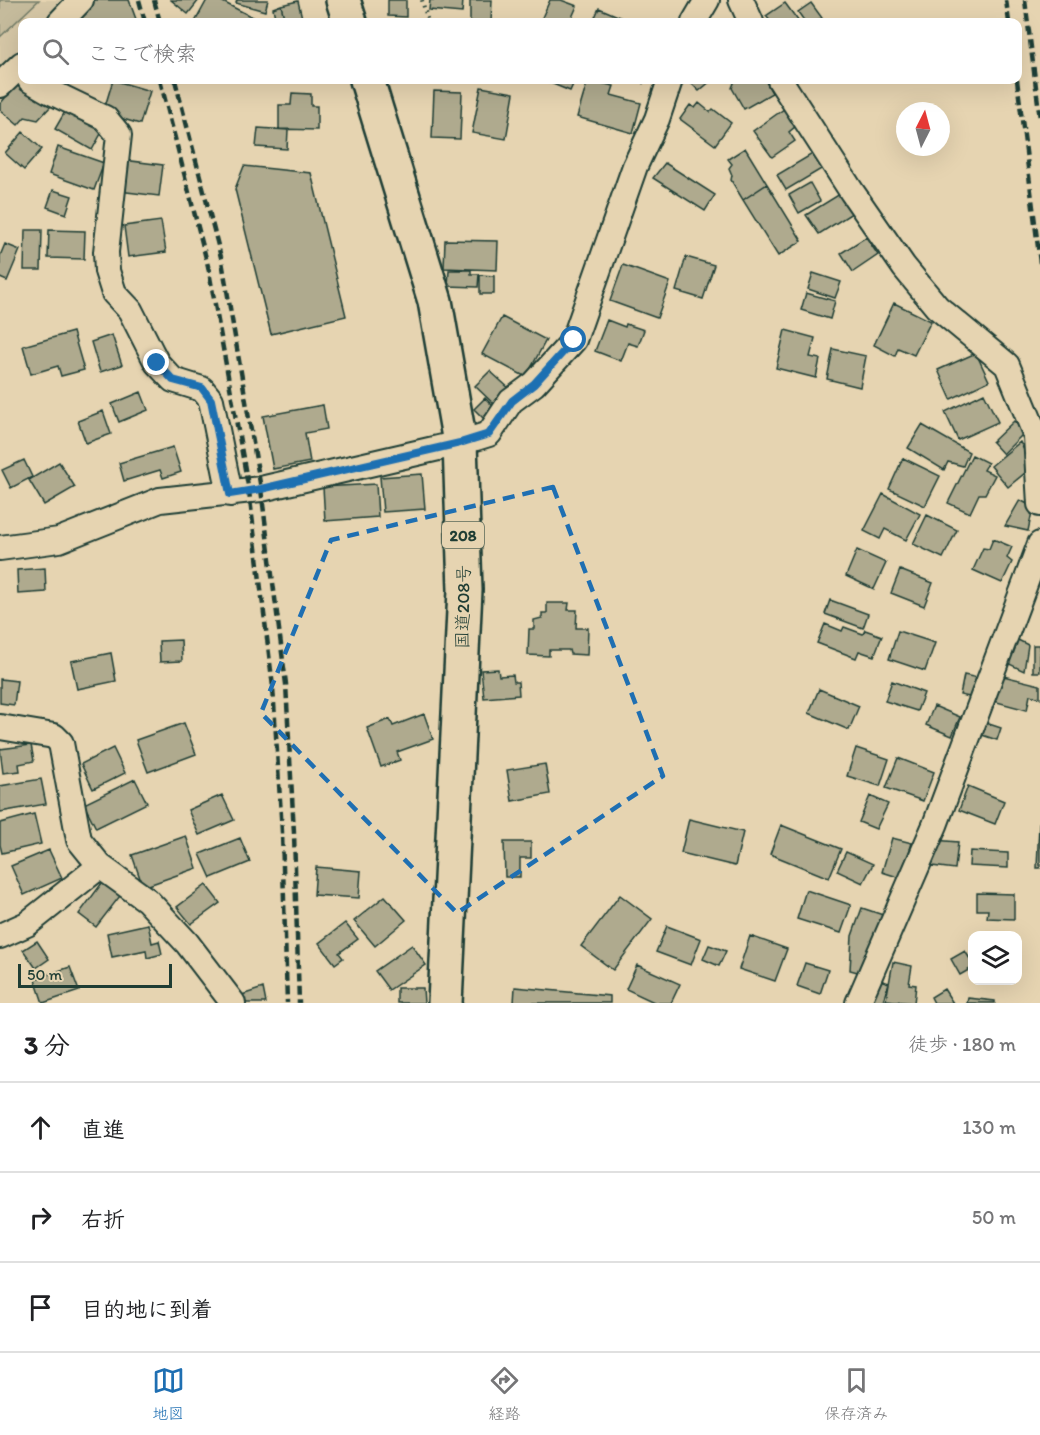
<!DOCTYPE html>
<html lang="ja">
<meta charset="utf-8">
<style>
:root{--surface:#fff;--page:#f2f2f2;--text:#202124;--muted:#757577;--line:#e0e0e0;--accent:#1f6fb2}
body{margin:0;font-family:Itim,"Klee One",sans-serif;background:var(--page);color:var(--text)}
.controls{position:absolute;right:18px;bottom:18px;display:grid;overflow:hidden;border-radius:12px;box-shadow:0 6px 24px #0002}
.controls button{width:54px;height:54px;display:grid;place-items:center;padding:0;border:0;border-bottom:2px solid var(--line);background:var(--surface);color:var(--text);font:30px sans-serif}
.compass{position:absolute;left:896px;top:102px;width:54px;height:54px;border-radius:50%;background:var(--surface);box-shadow:0 6px 24px #0002;rotate:6deg}
.scale{position:absolute;left:18px;bottom:15px;width:154px;box-sizing:border-box;padding-left:6px;border:3px solid #1f3d34;border-top:0;font-size:16px;line-height:21px;white-space:nowrap;color:#1f3d34;-webkit-text-stroke:4px #e6d4b1;paint-order:stroke}
.stop{position:absolute;width:18px;height:18px;margin:-14px;border:4px solid #1f6fb2;border-radius:50%;background:#fff}
.stop.end{background:#1f6fb2;border-color:#fff;box-shadow:0 2px 6px #0008}
.list{margin:0;padding:0;list-style:none}
h2{display:flex;justify-content:space-between;align-items:center;height:78px;margin:0;padding:0 24px;font-size:26px}
h2 small{font-size:20px;font-weight:400;color:var(--muted)}
.list li{display:grid;grid-template-columns:39px 1fr auto;gap:18px;align-items:center;box-sizing:border-box;height:90px;padding:0 24px;border-top:2px solid var(--line)}
.list b{display:block;font-size:22px;white-space:nowrap}
.list em{font-size:20px;font-style:normal;color:var(--muted)}
.icon{flex:none;width:33px;height:33px;fill:none;stroke:currentColor;stroke-width:2;stroke-linecap:round;stroke-linejoin:round}
.map{position:relative;flex:none;width:1040px;height:1003px;overflow:hidden}
.search{position:absolute;background:var(--surface);box-shadow:0 6px 24px #0002;left:18px;right:18px;top:18px;height:66px;display:flex;align-items:center;gap:15px;box-sizing:border-box;padding:0 21px;border-radius:12px;color:var(--muted);font-size:22px}
.sheet{height:348px;background:var(--surface)}
nav{display:flex;justify-content:space-around;align-items:center;box-sizing:border-box;height:84px;border-top:2px solid var(--line);background:var(--surface);font-size:16px;color:var(--muted)}
nav a{display:grid;justify-items:center;gap:3px}
nav .on{color:var(--accent)}
.map>svg:first-child{display:block}
.built{fill:#d6c7a6}
.green{fill:#c5bb9c;stroke:#727c68;stroke-width:1.5}
.building{fill:#afaa8e;stroke:#1f3d34;stroke-width:1.5}
.lines{fill:none;stroke-linecap:round;stroke-linejoin:round}
.street-casing{stroke:#1f3d34;stroke-width:28}
.highway-casing{stroke:#1f3d34;stroke-width:38}
.path{stroke:#1f3d34;stroke-width:4;stroke-dasharray:1.5 4.5;stroke-linecap:butt}
.street{stroke:#e6d4b1;stroke-width:24}
.highway{stroke:#e6d4b1;stroke-width:33}
.rail{stroke:#1f3d34;stroke-width:4.5;stroke-dasharray:9 4.5;stroke-linecap:butt}
.route{stroke:#1f6fb2;stroke-width:8}
.marked{fill:none;stroke:#1f6fb2;stroke-width:4.5;stroke-dasharray:12 8;stroke-linejoin:round}
.labels{text-anchor:middle;stroke-width:4.5;stroke-linejoin:round;paint-order:stroke}
.shield{fill:#e6d4b1;stroke:#5b6a5a;stroke-width:1.5}
.shield-label{font-size:16px;font-weight:bold;fill:#1f3d34}
.street-label{font-size:18px;fill:#1f3d34;stroke:#e6d4b1}
</style>
<div class="map">
<svg width="1040" height="1003" viewBox="0 0 1040 1003">
<rect width="100%" height="100%" fill="#e6d4b1"/>
<filter id="ink" filterUnits="userSpaceOnUse"><feTurbulence type="fractalNoise" baseFrequency=".0167" numOctaves="2"/><feDisplacementMap in="SourceGraphic" scale="12" xChannelSelector="R" yChannelSelector="G"/><feConvolveMatrix kernelMatrix="1 2 1 2 8 2 1 2 1" color-interpolation-filters="sRGB"/></filter>
<g filter="url(#ink)">
<path class="built" d="M0,0H68L45,22H22V45L0,67Z"/>
<path class="green" d="M0,0H39L0,37Z"/>
<path class="building" d="M93,0H129L137,22H78L74,18Z
M171,0H199L188,14Z
M207,0H219L260,21L195,22Z
M237,0H268L265,11L236,3Z
M388,0H406V17L388,16Z
M430,0H463L462,13L429,10Z
M470,0H492L491,22H470Z
M550,0H561L577,6L570,22H540Z
M298,1L303,22H285L281,5Z
M785,3L799,22H771L766,16Z
M811,3L822,18L816,22H805L798,12Z
M281,5L285,22H276L273,8Z
M599,8L632,22H593Z
M20,80L51,106L38,120L25,117L18,125L0,110V104Z
M113,80L150,91L140,124L103,113Z
M543,80H575L570,91Z
M588,80L614,86L611,95L641,103L633,133L577,117Z
M688,80H712L699,91Z
M732,80H765L772,93L744,109L732,88L734,83Z
M481,87L514,93L506,139L472,133Z
M434,91L462,92L460,139L432,138Z
M292,93L311,94V106H317V130L279,129V105H291Z
M699,103L710,112L713,109L731,123L715,145L680,119L690,105L695,108Z
M784,109L796,126L789,132L795,141L772,157L753,131Z
M66,110L103,130L92,150L55,129Z
M258,128L288,130L287,149L256,147Z
M23,132L42,149L24,170L5,153Z
M58,147L104,163L94,190L49,174Z
M745,148L767,184L743,200L731,180L732,175L729,168L732,164L728,159Z
M814,153L823,168L786,190L777,175Z
M123,160L163,165L159,196L119,191Z
M665,163L715,195L705,211L653,178Z
M244,166L311,173L346,316L271,334L235,189Z
M810,183L820,201L799,213L789,195Z
M767,184L802,241L778,256L743,200Z
M53,190L72,196L66,214L47,207Z
M840,194L852,213L819,234L806,215Z
M161,221L166,252L128,257L124,226Z
M25,230H42L41,270H24Z
M49,230L85,231L84,259L48,258Z
M866,237L878,255L853,272L841,253Z
M445,240L498,241L497,270L444,268Z
M5,244L20,250L7,281L0,278V256Z
M686,257L714,265L703,299L676,291Z
M623,265L670,282L657,318L610,301Z
M449,270H471V274H479L478,287L448,286Z
M813,273L841,282L835,298L808,289Z
M480,275L494,276V294H480Z
M806,293L835,301L830,319L801,310Z
M894,303L931,321L914,355L898,348L895,356L874,345Z
M502,317L546,340L526,377L482,354Z
M607,320L625,327L626,324L644,330L638,346L628,343L621,361L595,351Z
M785,330L815,338L810,357L820,359L816,378L776,368Z
M73,332L84,370L61,376L58,366L31,374L23,346Z
M112,335L122,365L100,372L91,342Z
M833,349L866,356L860,387L827,379Z
M976,353L989,381L951,399L938,370Z
M490,371L512,391L497,407L475,386Z
M141,392L148,410L119,422L112,404Z
M984,393L998,422L958,440L945,412Z
M485,398L494,407L483,418L474,409Z
M323,405L327,429L305,433L310,462L273,469L263,416Z
M103,411L111,434L86,443L78,421Z
M1014,421L1025,432L1003,454L992,442Z
M922,425L969,452L963,466L948,462L944,470L908,448Z
M1020,442L1032,467L1008,487L991,466Z
M173,447L181,472L163,478L160,470L124,481L119,463Z
M972,455L988,463L984,470L995,475L985,494H979L970,513L948,503Z
M903,458L940,476L925,506L889,489Z
M24,460L32,477L11,488L2,470Z
M59,462L75,487L44,505L29,480Z
M422,474L425,509L383,512L380,477Z
M376,484L378,517L325,521L323,487Z
M883,494L920,514L906,540L885,529L880,539L864,531Z
M1020,500L1033,507L1028,531L1005,526Z
M927,515L957,530L943,558L913,544Z
M993,539L1012,547L1007,558L1012,562L1002,583L973,570L983,548L989,549Z
M857,550L886,563L874,589L846,576Z
M45,568L46,592L18,594L17,570Z
M900,570L933,583L924,606L891,593Z
M830,600L868,614L863,628L825,614Z
M547,603H569L568,610H577L576,628H588L587,655L570,654L569,650H549V656L528,655L529,629H534V620L542,618V613H547Z
M825,624L842,631L844,627L863,634L865,630L882,636L874,656L859,651L856,658L817,643Z
M898,631L935,643L925,671L889,659Z
M1012,637L1028,645L1024,671L1001,660Z
M181,640L182,661L160,662L159,641Z
M1033,645H1040V672H1033Z
M111,653L116,681L77,689L71,661Z
M498,669L499,676L513,675L514,682H518L519,695L484,698L481,670Z
M964,675L978,678L974,698L960,695Z
M999,675L1040,685V698L1030,695L1027,710L993,701Z
M0,679L17,681L14,705L0,703Z
M892,681L924,693L917,711L885,701Z
M819,689L859,706L849,730L809,713Z
M934,706L960,717L952,736L926,725Z
M424,714L433,739L397,752L400,760L381,767L367,728L390,719L393,726Z
M983,722L1001,728L997,740L979,734Z
M184,723L196,754L148,772L136,740Z
M31,745L34,761L19,764L20,771L3,773L0,749Z
M113,748L125,773L93,789L81,764Z
M856,748L889,759L880,786L847,776Z
M898,758L934,772L923,801L886,788Z
M545,764L550,794L512,801L507,770Z
M41,779L46,804L0,812V786Z
M135,779L147,803L96,828L84,804Z
M968,786L1004,801L995,824L959,810Z
M222,795L234,820L199,835L188,810Z
M870,796L888,804L876,829L859,822Z
M34,814L41,844L2,853L0,845V823Z
M689,819L743,832L735,866L681,853Z
M1039,823H1040V868H1037Z
M781,825L841,849L829,878L770,854Z
M186,836L197,868L143,887L132,855Z
M240,838L250,862L211,878L200,854Z
M892,838L912,843L901,878L882,872Z
M934,840L958,842L955,869L932,866Z
M504,842H531V858H520V877H505Z
M49,850L62,878L24,895L11,866Z
M970,851L1008,853V868L969,866Z
M846,852L873,864L863,883L837,871Z
M316,867L361,871L359,898L314,895Z
M102,883L120,896L96,927L79,914Z
M206,885L220,903L191,924L177,907Z
M806,890L851,905L841,933L797,919Z
M977,893L1014,894V919L987,918L988,910H977Z
M620,895L652,919L613,970L581,946Z
M385,896L406,920L375,946L354,921Z
M862,908L886,916L865,974L850,970L852,936Z
M345,923L358,939L339,953L343,958L335,964L319,943Z
M148,924L152,943L159,941L162,954L147,958L146,950L112,957L107,933Z
M667,926L701,939L691,965L656,952Z
M750,936L787,949L775,981L739,969Z
M37,941L49,959L36,968L23,950Z
M412,945L426,965L389,990L375,971Z
M709,945L726,951L719,966L703,959Z
M965,951L972,962V968L960,975L951,959Z
M893,962L912,966L909,984L916,985L914,1003L886,1000Z
M805,963L828,970L820,994L797,986Z
M637,965L680,984L671,1003H656L626,989Z
M70,967L79,991L43,1003L35,979Z
M874,978L889,983L882,1003H866Z
M515,987L610,996V1003H514Z
M263,988L266,1003H244L239,996Z
M397,988H423L424,1003H397Z
M944,989L953,1003H934L931,997Z
M968,998L995,1001V1003H967Z"/>
<g class="lines">
<g class="street-casing">
<path id="street" d="M741,0L751,22
M60,22L81,0
M694,22L707,0
M30,80L49,91L105,118L119,135L106,252L107,271L114,293L130,310L157,363L173,380L202,389L211,400L230,494
M780,80L852,192L904,267L937,307L1007,365L1036,436L1040,504
M0,85L22,64
M0,548L59,540L160,500L261,489L460,443L489,434L511,401L534,384L574,340L635,166L657,119L670,80
M0,727L54,736L61,743L79,840L100,866L147,900L187,943L233,1003
M0,936L27,924L100,866
M858,1003L935,825L1040,544"/>
</g>
<g class="highway-casing">
<path id="highway" d="M343,0L350,22
M367,80L435,301L460,443L465,590L445,1003"/>
</g>
<path class="path" d="M422,0L428,22
M637,80L648,84"/>
<use href="#street" class="street"/>
<use href="#highway" class="highway"/>
<path class="rail" d="M139,0L145,22
M154,0L160,22
M1006,0L1009,22
M1025,0L1040,119
M160,80L208,266L249,491L273,687L282,832L287,1003
M175,80L222,261L261,489L286,684L294,833L299,1003
M1017,80L1040,263"/>
</g>
</g>
<g class="lines" filter="url(#ink)">
<path class="route" d="M157,363L173,380L202,388L211,400L230,494L261,489L460,443L489,434L512,401L534,384L574,340"/>
</g>
<path class="marked" d="M553,487L663,776L457,913L261,713L331,540Z"/>
<g class="labels">
<rect class="shield" x="442" y="522" width="42" height="26" rx="4.5"/>
<g class="shield-label">
<text x="463" y="541">208</text>
</g>
<g class="street-label">
<text transform="translate(463 607) rotate(-89)" y="6">国道208号</text>
</g>
</g>
</svg>
<div class="controls">
<button><svg class="icon" aria-label="layers" viewBox="0 0 24 24"><path d="M12 4l9 5-9 5-9-5zM3 14l9 5 9-5"/></svg></button>
</div>
<svg class="compass" viewBox="-18 -18 36 36"><path d="M0-13l5 13h-10z" fill="#e53935"/><path d="M0 13l5-13h-10z" fill="#757577"/></svg>
<div class="scale">50 m</div>
<div class="stop" style="left:574px;top:340px"></div>
<div class="stop end" style="left:157px;top:363px"></div>
<div class="search"><svg class="icon" aria-label="search" viewBox="0 0 24 24"><circle cx="10" cy="10" r="6"/><path d="M15 15l6 6"/></svg>ここで検索</div>
</div>
<section class="sheet">
<h2>3 分<small>徒歩 · 180 m</small></h2>
<ul class="list">
<li><svg class="icon" aria-label="ahead" viewBox="0 0 24 24"><path d="M12 20V5M6 11l6-6 6 6"/></svg><div><b>直進</b></div><em>130 m</em></li>
<li><svg class="icon" aria-label="right" viewBox="0 0 24 24"><path d="M7 20v-9h11M14 6l5 5-5 5"/></svg><div><b>右折</b></div><em>50 m</em></li>
<li><svg class="icon" aria-label="arrive" viewBox="0 0 24 24"><path d="M6 21V4h12l-3 4 3 4H6"/></svg><div><b>目的地に到着</b></div></li>
</ul>
</section>
<nav>
<a class="on"><svg class="icon" aria-label="map" viewBox="0 0 24 24"><path d="M3 6l6-2 6 2 6-2v14l-6 2-6-2-6 2zM9 4v14M15 6v14"/></svg>地図</a>
<a><svg class="icon" aria-label="directions" viewBox="0 0 24 24"><path d="M12 3l9 9-9 9-9-9zM9 14v-3h6M13 9l2 2-2 2"/></svg>経路</a>
<a><svg class="icon" aria-label="saved" viewBox="0 0 24 24"><path d="M7 4h10v16l-5-4-5 4z"/></svg>保存済み</a>
</nav>
